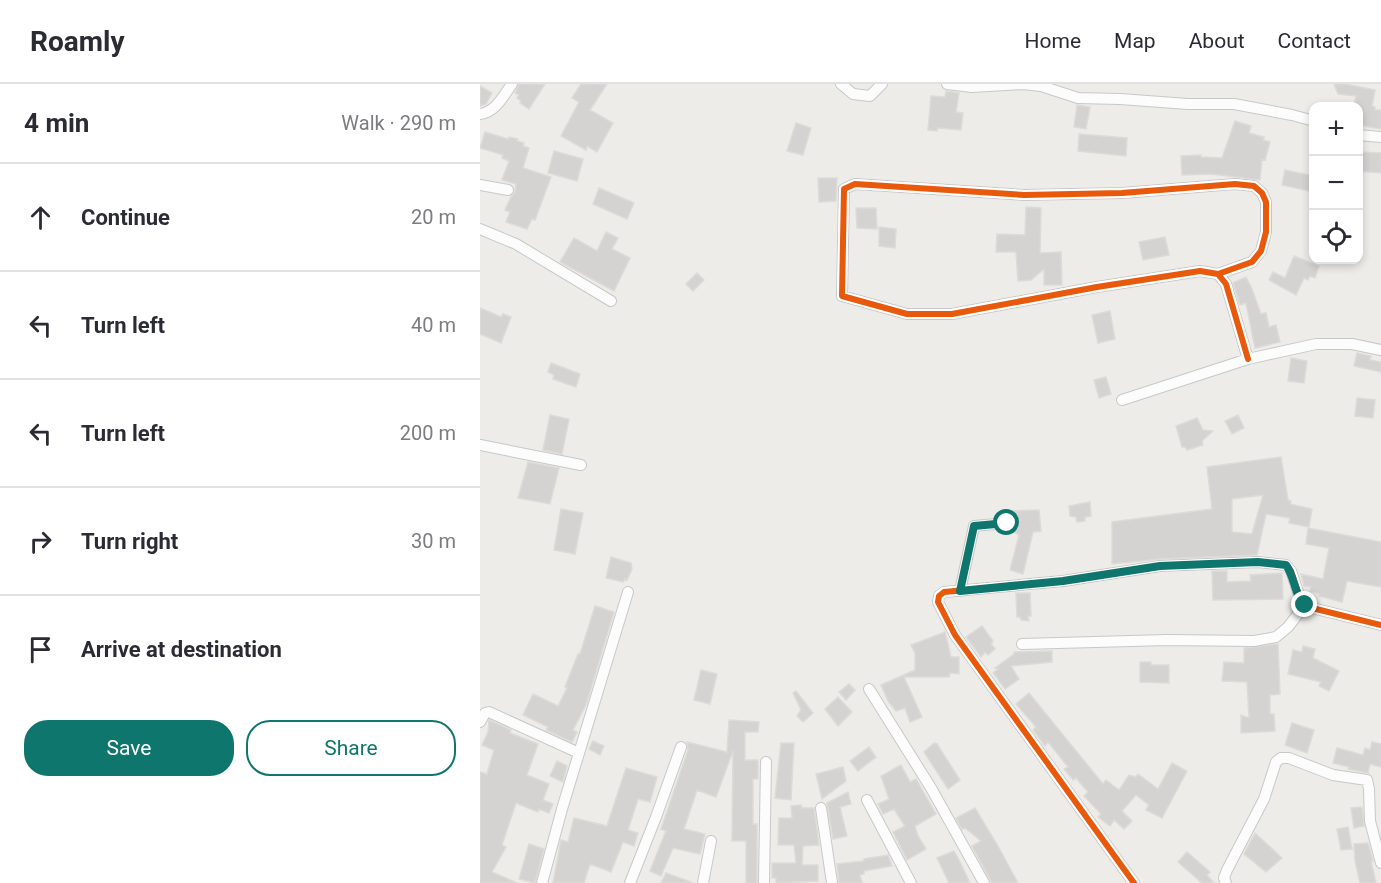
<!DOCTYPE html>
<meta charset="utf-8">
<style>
:root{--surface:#fff;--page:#f7f7f7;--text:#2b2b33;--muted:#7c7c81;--line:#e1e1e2;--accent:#0f766e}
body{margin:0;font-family:Roboto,sans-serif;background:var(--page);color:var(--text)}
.controls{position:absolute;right:18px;top:18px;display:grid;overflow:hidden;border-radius:12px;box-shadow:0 3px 9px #0003}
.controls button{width:54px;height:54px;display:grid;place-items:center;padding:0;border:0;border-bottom:2px solid var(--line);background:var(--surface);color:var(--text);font:30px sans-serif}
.stop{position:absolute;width:18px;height:18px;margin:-14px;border:4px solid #0f766e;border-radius:50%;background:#fff}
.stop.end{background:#0f766e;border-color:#fff;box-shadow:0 2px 6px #0008}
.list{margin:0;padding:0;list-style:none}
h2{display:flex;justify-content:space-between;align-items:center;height:78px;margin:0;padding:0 24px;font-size:26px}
h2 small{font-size:20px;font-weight:400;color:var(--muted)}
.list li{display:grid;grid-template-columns:39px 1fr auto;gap:18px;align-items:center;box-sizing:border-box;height:108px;padding:0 24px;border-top:2px solid var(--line)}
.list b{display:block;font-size:22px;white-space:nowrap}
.list em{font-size:20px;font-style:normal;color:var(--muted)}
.actions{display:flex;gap:12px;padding:18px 24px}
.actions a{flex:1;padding:14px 0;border:2px solid var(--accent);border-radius:24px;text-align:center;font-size:21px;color:var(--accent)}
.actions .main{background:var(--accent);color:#fff}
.icon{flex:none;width:33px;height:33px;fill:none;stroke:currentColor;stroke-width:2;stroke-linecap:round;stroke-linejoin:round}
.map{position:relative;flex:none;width:901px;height:799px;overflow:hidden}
header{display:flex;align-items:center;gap:36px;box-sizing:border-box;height:84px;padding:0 30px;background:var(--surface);border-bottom:2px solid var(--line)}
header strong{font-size:28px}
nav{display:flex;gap:33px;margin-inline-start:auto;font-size:21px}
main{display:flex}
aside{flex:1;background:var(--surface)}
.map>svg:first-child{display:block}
.building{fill:#d4d3d1;stroke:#dcdbd8;stroke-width:1.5;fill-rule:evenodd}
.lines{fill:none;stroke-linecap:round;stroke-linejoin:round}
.minor-casing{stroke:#c8c8c8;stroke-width:12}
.minor{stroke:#fcfcfc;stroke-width:10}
.cycleway-casing{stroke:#fff;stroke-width:10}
.cycleway{stroke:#e8590c;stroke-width:6}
.route{stroke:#0f766e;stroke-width:8}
</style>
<header>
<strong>Roamly</strong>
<nav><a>Home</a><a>Map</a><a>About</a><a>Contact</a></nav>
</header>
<main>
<aside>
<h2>4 min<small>Walk · 290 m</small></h2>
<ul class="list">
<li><svg class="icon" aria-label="ahead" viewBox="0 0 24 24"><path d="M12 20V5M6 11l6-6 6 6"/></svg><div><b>Continue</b></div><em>20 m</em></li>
<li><svg class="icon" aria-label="left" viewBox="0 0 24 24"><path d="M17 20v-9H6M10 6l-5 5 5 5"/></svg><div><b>Turn left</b></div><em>40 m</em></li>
<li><svg class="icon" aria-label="left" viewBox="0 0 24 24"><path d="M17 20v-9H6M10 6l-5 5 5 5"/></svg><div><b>Turn left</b></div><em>200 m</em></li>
<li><svg class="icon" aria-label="right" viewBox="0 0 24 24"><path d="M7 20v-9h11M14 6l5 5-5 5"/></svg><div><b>Turn right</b></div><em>30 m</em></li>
<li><svg class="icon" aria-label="arrive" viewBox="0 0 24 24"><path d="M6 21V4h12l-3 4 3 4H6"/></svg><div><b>Arrive at destination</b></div></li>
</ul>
<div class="actions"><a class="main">Save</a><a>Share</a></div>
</aside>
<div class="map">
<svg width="901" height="799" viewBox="0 0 901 799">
<rect width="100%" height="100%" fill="#edece9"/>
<path class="building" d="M39,0H65L49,25L40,19L41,17L37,14L39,11L35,9Z
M101,0H127L110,26L133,39L117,68L107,62L106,66L81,52L99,18L92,14Z
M854,0H865L895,6L892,22L895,23V26H901V45L879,41V22H874L876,12L858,10Z
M0,2L12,9L6,20L0,22Z
M466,7L479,9L476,28L483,29L481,46L458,44L457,47L448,46L451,12L465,13Z
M597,21L610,23L606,45L594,43Z
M755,37L771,42L769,49L784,53L783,56L790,58L785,76L782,75L780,96L731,90L702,91L701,72L721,71V73L742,74Z
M316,39L331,44L323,71L307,67Z
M5,48L28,55L29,53L38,55L37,57L44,59L43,62L49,64L43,84L71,93L55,136L52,135L47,145L26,138L30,128L25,126L31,113L35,108L36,100L22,96L29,77L22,74L23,71L0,64Z
M599,50L647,54L646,72L598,67Z
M74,67L103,75L97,97L68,89Z
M879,68L901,69V89L879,87Z
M805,86L834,92V108L802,101Z
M338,94H357L356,117L339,118Z
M119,104L154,119L147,135L113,120Z
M546,123L561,124L560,169L581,168L582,201H564V185L551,196L538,197L536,168H516L517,150L545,151Z
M376,124H396L397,145L377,144Z
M399,143L416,145L415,164L399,162Z
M126,148L138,154L132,165L150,174L134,207L80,178L94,154L117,167Z
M685,153L689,171L663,176L659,158Z
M814,172L839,182L835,194L830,192L828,196L824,194L816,211L789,196L793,188L805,194Z
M217,189L224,196L213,207L206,200Z
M766,193L772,205L781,230L786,229L789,243L796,241L800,258L775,264L766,219L760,221L753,199Z
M0,224L21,233L23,230L31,233L21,259L0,250Z
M630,227L635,255L618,259L612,231Z
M877,269L891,272L890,276L901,278V288L874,282Z
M811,274L827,277L824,299L808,297Z
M71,279L100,290L96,303L73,295L74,291L68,288Z
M626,293L631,310L619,314L614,296Z
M877,314L895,316L893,334L875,332Z
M70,331L89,335L82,370L63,366Z
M758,331L764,344L752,350L745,337Z
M717,334L723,346L733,347L722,357L723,361L707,366L705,363H702L696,342Z
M801,373L808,416L811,417L810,420L832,425L829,443L809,439L810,434L786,430L777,471L680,475L632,480V438L732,425L727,383ZM783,411L772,450L752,448V415Z
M48,378L79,384L70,420L38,414Z
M610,418L611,432L605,433V437L597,438L596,433L590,432L589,422Z
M81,425L103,429L95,470L74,466Z
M559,426L561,447L553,448L543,490L530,486L539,451L530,446L534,438L531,433L527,432L526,427Z
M828,444L901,458V503L867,497L862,518L839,512L840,510L830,507L831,503L824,502L821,490L843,495L849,464L826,460Z
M131,473L151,479L152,485L147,496L145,495L143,498L126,494Z
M732,487H747V498L771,497L770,491L802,489L803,515L733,516Z
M536,509H550L551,532H548L549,537L541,536L540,533H537Z
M115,522L134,528L106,621L93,646L97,648L92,658L66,646L68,643L43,631L53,610L78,622L87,604L85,603L98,570H100Z
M502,542L513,557L511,560L515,565L508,571L505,568L501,573L486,553Z
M465,548L471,573H479V590L470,589L469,593H424L442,633L430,638L425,624L416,627L408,617L401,601L435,586V569L431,561Z
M798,560L800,610L790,611V630H794L795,647L761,649V631L769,634L767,598L742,597L744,578L764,579V564Z
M823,562L835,565L833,574L859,587L849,607L839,602L841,598L808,590L813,566L822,568Z
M572,567V578L531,582L539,595L525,605L513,589L518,585L515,584L534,570V568Z
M660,578H671V581H689V599L660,598Z
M221,586L237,590L230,620L214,616Z
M369,600L375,606L366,616L359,608Z
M316,607L333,629L323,638L317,632L321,626L313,609Z
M549,609L623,700L626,696L639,706L649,691L656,693L658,690L678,705L692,679L707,687L682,734L666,726L669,721L656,711L642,727L652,737L644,745L634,736L630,742L618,733L621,730L604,712L608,708L596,694L593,696L584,685L588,683L568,658L565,662L553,646L556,643L536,620Z
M358,613L372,628L358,642L345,625Z
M9,636L31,646L30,649L58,660L47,691L69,700L63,716L73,720L69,729L59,725L58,728L36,719L22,761L26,763L12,788L37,799H0V688L7,690L14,666L2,661L8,648Z
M249,636L279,638L278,648H265V676H278V695H273V740H277V799H266V757H252L253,667L236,713L217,706L204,745L225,750L220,770L193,764L181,792L170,787L186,747L181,745L208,666L207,658L247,668Z
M812,639L834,646L827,669L805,661Z
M113,657L124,662L120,671L109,665Z
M892,658L901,660V683L890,680L888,689L868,685L869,683L853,679L857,664L883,671L885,664L890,666Z
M301,659H314L311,716L295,714Z
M454,659L457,660L480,696L468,705L444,668Z
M389,663L396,673L378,687L370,677Z
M77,677L87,682L83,698L70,692Z
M421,681L430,698L436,695L456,730L435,742L438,752L446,765L427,776L413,748L425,742L414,725L403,730L398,720L409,715L401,692Z
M363,683L366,697L342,715L336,690Z
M146,684L177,693L170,718L158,715L148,746L158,749L154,762L143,758L131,788L110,780L104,799H73L81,756L88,758L94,734L127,742Z
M368,708L371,720L360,723L367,752L353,755L347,719Z
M321,721L322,724H334L339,761L323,762L322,781H338V797L296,799V794H292V779H316L314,761H298L299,734H312L311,722Z
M882,723L884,742L874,744L871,724Z
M495,724L518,762L538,799H512L492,762L501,757L485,744L482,745L476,734Z
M868,743L872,765L861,766L857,745Z
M775,749L802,774L786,788L764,770Z
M888,759L893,777H891L896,799H880L875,777L874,760Z
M49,760L64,765L55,799L39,795Z
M474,767L478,774L490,799H469L457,774Z
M707,768L730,788L727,791L734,799H722L698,778Z
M408,771L412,782L384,787V790L380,791L382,799H359L357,780L384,777V775Z
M186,789L211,798V799H181Z"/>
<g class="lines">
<g class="minor-casing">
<path id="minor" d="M361,0L373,10L390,12L402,0
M467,0L492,3L543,0L561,2L598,14L640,15L708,20H754L812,31L834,37
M0,30C16,28 23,12 32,0
M878,51L901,53
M0,101L28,106
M0,145L36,160L131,217
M738,190L772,178L781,167L786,148V118L782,109L774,102L755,100L642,109L544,111L375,100L364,105L362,212L427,230H472L617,203L720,187L738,190L746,200L768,275
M642,316L768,275L836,260H872L901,266
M0,361L101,381
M480,507L494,442L527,439
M542,560L687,556L774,557L796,553L808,543L825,521
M389,605L451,704L504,799
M0,638L5,629L9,628L99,669
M387,716L431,799
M341,724L352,799
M62,799L82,725L148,508
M150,799L176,733L201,663
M223,799L231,757
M284,799L286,678
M654,799L475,551L458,518L459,512L464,508L583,497L680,482L778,478L806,481L811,487L821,517L832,524L901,541
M746,799L744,794L747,786L784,715L796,678L801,674H809L853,691L887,696L889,705L890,737L901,779"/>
</g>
<use href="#minor" class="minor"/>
<g class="cycleway-casing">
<path id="cycleway" d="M738,190L772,178L781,167L786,148V118L782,109L774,102L755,100L642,109L544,111L375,100L364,105L362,212L427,230H472L617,203L720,187L738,190L746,200L768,275
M654,799L475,551L458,518L459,512L464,508L583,497L680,482L778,478L806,481L811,487L821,517L832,524L901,541"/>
</g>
<use href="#cycleway" class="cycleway"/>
</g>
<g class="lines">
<path class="route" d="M527,439L494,442L480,507L583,497L680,482L778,478L806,481C815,493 814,511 825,521"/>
</g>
</svg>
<div class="controls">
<button>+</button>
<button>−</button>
<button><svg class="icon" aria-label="locate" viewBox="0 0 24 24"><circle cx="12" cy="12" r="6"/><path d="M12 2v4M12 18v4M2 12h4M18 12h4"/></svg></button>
</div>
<div class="stop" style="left:527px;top:439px"></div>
<div class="stop end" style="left:825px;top:521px"></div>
</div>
</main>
